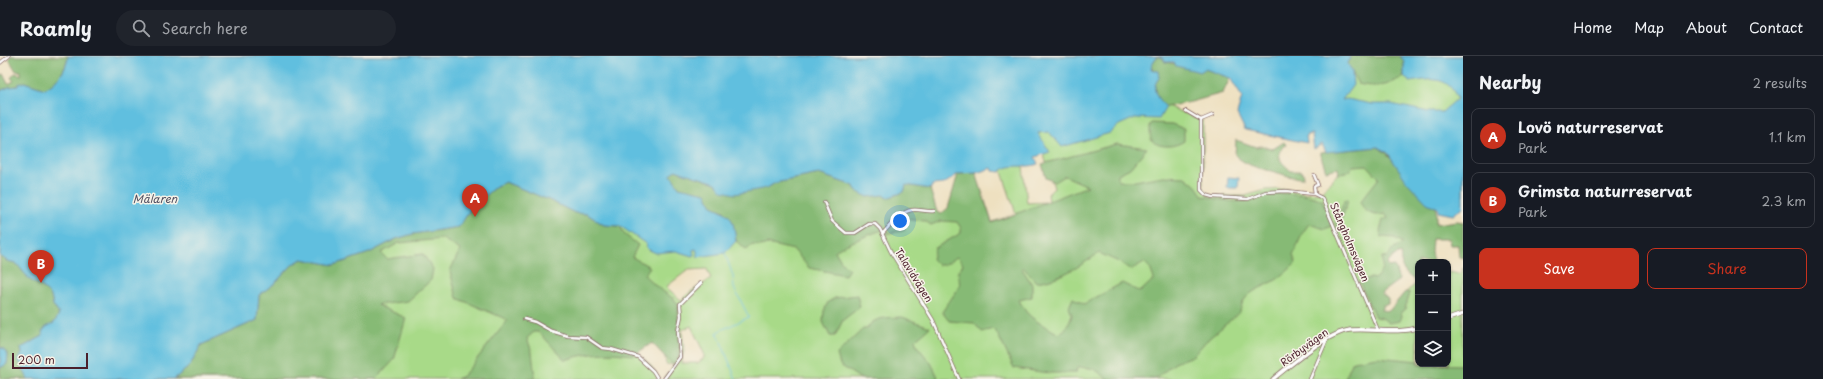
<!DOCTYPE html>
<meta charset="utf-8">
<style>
:root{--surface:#171b24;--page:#20242c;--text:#f1f3f6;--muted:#9ea1a6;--line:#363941;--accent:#c8321e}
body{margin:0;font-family:"Playpen Sans",sans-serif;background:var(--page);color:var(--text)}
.controls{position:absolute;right:12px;bottom:12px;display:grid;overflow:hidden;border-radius:8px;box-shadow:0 1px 3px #0004}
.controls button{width:36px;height:36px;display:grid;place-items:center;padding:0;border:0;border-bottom:1px solid var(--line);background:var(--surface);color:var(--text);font:20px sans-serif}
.scale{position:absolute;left:12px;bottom:10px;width:76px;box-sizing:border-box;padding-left:4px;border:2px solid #4a1f2b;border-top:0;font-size:11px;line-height:14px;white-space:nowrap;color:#4a1f2b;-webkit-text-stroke:3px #f7f3e8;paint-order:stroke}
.you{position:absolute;left:900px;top:165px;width:14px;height:14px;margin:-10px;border:3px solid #fff;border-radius:50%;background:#1a73e8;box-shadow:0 0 0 6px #1a73e833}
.badge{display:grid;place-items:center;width:26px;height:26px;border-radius:50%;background:var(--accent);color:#fff;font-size:13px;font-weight:700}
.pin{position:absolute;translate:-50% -33px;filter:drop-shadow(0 1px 2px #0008)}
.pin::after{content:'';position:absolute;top:21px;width:14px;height:12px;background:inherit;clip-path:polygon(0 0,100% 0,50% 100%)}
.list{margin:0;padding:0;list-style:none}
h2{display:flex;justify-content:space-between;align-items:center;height:52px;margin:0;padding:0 16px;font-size:17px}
h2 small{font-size:13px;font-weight:400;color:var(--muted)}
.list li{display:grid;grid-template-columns:26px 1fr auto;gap:12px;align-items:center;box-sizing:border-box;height:56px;margin:0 8px 8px;padding:0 8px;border:1px solid var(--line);border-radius:8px}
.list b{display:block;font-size:15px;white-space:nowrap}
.list p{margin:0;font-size:13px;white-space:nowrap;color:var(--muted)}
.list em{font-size:13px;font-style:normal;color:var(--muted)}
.actions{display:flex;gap:8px;padding:12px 16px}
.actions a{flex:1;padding:9px 0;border:1px solid var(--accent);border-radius:8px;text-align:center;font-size:14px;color:var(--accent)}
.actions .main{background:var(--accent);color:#fff}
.icon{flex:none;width:22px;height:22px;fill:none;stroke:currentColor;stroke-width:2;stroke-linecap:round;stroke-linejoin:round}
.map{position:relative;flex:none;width:1463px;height:323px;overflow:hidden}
header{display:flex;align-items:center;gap:24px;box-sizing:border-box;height:56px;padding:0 20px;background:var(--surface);border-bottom:1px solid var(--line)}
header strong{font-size:19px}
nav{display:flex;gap:22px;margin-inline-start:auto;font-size:14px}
.search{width:280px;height:36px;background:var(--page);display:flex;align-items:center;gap:10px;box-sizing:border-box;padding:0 14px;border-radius:22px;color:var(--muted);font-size:15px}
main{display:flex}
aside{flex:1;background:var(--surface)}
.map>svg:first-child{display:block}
.green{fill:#a8da88;stroke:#797c5a;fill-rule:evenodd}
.forest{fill:#86ba74;stroke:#686c50;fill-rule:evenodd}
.water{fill:#60bfdf;stroke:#556f85}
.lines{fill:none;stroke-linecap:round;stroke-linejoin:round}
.stream{stroke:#60bfdf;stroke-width:1}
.minor-casing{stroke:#83635f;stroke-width:4}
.tertiary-casing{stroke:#83635f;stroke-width:5}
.minor{stroke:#fff;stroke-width:2.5}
.tertiary{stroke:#fff;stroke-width:3.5}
.labels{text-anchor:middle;stroke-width:3;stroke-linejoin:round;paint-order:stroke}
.street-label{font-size:10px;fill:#4a1f2b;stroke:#f7f3e8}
.water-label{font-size:11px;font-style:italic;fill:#514f61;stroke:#f7f3e8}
</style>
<header>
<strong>Roamly</strong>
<div class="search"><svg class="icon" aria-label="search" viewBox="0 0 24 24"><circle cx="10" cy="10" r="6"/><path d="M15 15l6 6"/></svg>Search here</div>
<nav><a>Home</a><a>Map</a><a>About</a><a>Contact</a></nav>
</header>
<main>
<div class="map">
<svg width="1463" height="323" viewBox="0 0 1463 323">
<rect width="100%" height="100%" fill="#f7f3e8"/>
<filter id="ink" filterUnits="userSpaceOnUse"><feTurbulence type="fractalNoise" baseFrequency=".025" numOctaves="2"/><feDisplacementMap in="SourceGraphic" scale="8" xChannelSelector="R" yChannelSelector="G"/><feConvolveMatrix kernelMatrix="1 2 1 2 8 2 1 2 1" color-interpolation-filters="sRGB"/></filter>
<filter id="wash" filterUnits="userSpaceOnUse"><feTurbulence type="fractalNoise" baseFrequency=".012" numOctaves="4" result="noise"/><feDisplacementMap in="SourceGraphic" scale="16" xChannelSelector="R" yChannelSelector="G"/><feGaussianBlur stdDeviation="0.9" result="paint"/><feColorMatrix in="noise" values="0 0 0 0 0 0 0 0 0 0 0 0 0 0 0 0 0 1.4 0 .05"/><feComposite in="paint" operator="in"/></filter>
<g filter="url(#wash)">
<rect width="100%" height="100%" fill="#eee0c0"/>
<path class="green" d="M1063,0H1146L1167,50L1203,65V131L1208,139L1213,140H1245L1266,134L1287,133L1305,137L1321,136L1344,111L1355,96L1352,84L1236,22L1173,0H1463V140L1435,144L1418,206L1406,191L1388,201H1384L1376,261L1402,254L1406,236L1418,226V308H1448V216L1460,218L1463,212V323H664L674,309L666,308L663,290L649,287L636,297C645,302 655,313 659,323H0V162L223,90ZM1043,96L1054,132L1048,138L1049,146L1027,147L1022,101ZM998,104L1016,158L992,166L976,119L975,111ZM967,117L972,157L938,163L930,156L931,119ZM707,213L711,223L690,236L681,244L666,231L688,214ZM691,270L704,297V302L698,307H681L684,295L682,274Z"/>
<path class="forest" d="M10,0H68C66,14 58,26 45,33L24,26L18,30L9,31L0,35V19L3,18L8,28L14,25L11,22L15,17L21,19V15H16L9,3Z
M1157,0L1163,2L1165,6L1205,13L1230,22L1223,37L1191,46L1166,51C1163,48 1159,46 1157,42C1156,40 1151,11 1152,8C1153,5 1156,3 1157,0Z
M1350,0H1400L1404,5V20C1387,31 1377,32 1358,28L1348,8Z
M1152,67L1172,68L1184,73V85C1176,91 1157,93 1151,83C1150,80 1150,74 1150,70Z
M1236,84L1256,91L1261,90L1273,93L1284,86L1287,90L1284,89C1275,103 1281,105 1291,115H1302L1304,120L1303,122C1293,122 1285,119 1275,116C1260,112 1247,111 1235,99Z
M1117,88L1147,92L1130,112L1118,118V125H1135L1163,120L1185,121L1196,130L1203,140C1217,143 1232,147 1247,145C1253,145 1258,140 1264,139C1280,136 1308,137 1322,144L1333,169L1325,173L1309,168L1303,176L1293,199L1296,207C1292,211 1279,223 1274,225C1258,234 1243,236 1240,256L1206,285L1193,300L1175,307L1155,323H1108C1096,314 1093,310 1077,312L1076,317H1048L1014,312L997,277L993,273L982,276L974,267L949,265L942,256L960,230L958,216L963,208L957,201L944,209H938L932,203L935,192L961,177V172L957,166L941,165L931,169L925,165L901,163V168L905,174C898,177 891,175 885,179L883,174C877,175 839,191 835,195L841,205L849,213L845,219L809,212L794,194L767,188L761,190L752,189L747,194L736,185L734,176L724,155L711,150L706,137L679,132L671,119L675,114L716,127L767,132L775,127L819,118L854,130L868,141L883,139L887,142L904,136L906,129L930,133L937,156L941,158L948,152L958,118L976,117L992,167L1088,130L1065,120L1055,126L1046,122L1042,108ZM1099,197L1121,207L1131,214L1144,206L1150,212L1154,223L1140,236L1122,227L1084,248L1073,242L1069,251L1072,259C1069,269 1066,273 1059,278C1042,268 1027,263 1019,244L1032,241V228L1022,213L1023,211L1036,226C1061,223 1080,210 1099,197Z
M1378,91C1402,105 1409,138 1436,151V168L1457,165L1463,166V202L1459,201L1458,189H1450L1449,183H1432L1431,196L1433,206H1418V226C1407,220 1399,213 1402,200L1400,197L1394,200L1387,208L1389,211L1394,210L1399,224L1381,237L1388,243V248L1383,249L1381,254L1389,255L1405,236L1410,237L1405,253L1401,256L1402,260L1400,265L1389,267L1382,262L1375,261L1359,225L1371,222L1374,223C1382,218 1383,211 1382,201H1388L1392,194L1402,188V186L1394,182L1381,181L1380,175L1383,164L1388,162L1385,158C1373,161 1365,157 1360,146L1379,122L1367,109L1353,110L1347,117L1339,118L1338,112L1326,115L1321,100V96Z
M505,126L549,144L575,157L587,158L604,169L620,170L624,178L638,189L632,201L650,211L644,219L657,231L674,243L678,248L679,300L673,309L652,287L634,299C611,296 588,296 565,304L539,276H534L527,282L532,296L535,323H457L464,319L508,264L457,242L450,215L460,194L443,183L399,187L381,197L387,203L423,198L433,213L431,224L408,245L377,249L406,262L394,304L377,322L378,323H174L190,310L201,289L257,264L259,239L275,227L293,208L302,203L334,209L369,197L396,183L413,178L459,171L472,151L496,130Z
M1346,143L1348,145L1338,173L1335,166C1342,160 1340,149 1346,143Z
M0,200L7,205L16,207L30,224L42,231L51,240L53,249L59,258L54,267L43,280L21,292L28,323H0V312L7,308L8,299L3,292H0Z
M857,239L860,251L843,264L835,280H830L823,266L824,255L828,246L835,242Z
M902,261L930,271L915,284L917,290L931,307L939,323H861L840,309L837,298L863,273H867C873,260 889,262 902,261Z
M1377,301L1418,305V308L1463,309V323H1345L1353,305Z"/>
<path class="water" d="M68,0H1350L1348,8L1352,15L1353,29L1342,44L1347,43L1372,48H1391L1429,56H1442L1457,43C1449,19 1430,23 1410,26L1404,20V5L1400,0H1463V151L1453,159L1438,156V152L1427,147L1407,126L1388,97L1378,91L1326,96L1322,88L1314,93L1312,78L1306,79L1307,87L1245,74L1237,58L1242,41L1230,22L1205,13L1200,16L1176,10L1174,6H1165L1163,2L1157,0L1152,8L1151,13L1158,15L1159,22C1150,33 1157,43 1166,51L1159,63L1135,62L1119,69L1110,77L1062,91L1049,76L1038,77L1050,96L1035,101L1038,108C1027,113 1009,106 1000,116L993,115L992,112L976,117L958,118L944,128L933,129L930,133L906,129L904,136L887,142L883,139L868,141L856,135L854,130L819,118L775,127L767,132L735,138L722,135L716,127L675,114L671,119L679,131L706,137L712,150C733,159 733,162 736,185L725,197L698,201L696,193L693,194L694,199L692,200L676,195L656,197L647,193L646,188L620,170L604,169L587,158L575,157L549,144L505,126L496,130L472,151L459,171L413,178L396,183L369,197L334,209L302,203L293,208L275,227L259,239L257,264L201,289L190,310L174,323H28L18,303L22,298L21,292L43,280L42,276L46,271L54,267L59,258L53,249L51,240L42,231L30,224L16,207L7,205L0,200V35L9,31L18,30V28L24,26L45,33C57,26 67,14 68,0Z
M1228,121L1239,122L1238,132H1227Z
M0,292H3L8,299L7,308L0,312Z"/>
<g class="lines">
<path class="stream" d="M725,197L733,220L734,232L749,261L717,276L736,323"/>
</g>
</g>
<g filter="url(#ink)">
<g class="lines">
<g class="minor-casing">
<path id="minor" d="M0,7L9,0
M1186,55L1201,64
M1213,59L1201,64V134L1206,139L1213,141L1248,143L1266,136L1286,135L1314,138L1322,142L1378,274
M1314,119L1318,129L1314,130L1315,138
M824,146L832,165L846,177H855L869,168H875L880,173L891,196L933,264L959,323
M883,177C891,169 899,156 912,154C919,153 927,156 934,155
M524,263L535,266L551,275L568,280L586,281L602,292L611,293L638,301L653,315L658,323
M664,323L680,301L678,275L681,260L680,248L701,227
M1310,323L1327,283"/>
</g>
<g class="tertiary-casing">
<path id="tertiary" d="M1448,263L1463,258
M1273,323C1292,308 1327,277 1350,274C1373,272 1396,278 1418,272"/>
</g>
<use href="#minor" class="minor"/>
<use href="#tertiary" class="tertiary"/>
</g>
</g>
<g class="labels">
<g class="street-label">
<text transform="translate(1350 186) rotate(67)" y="4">Stångholmsvägen</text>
<text transform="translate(914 219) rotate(58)" y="4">Talavidvägen</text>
<text transform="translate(1304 291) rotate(-36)" y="4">Rörbyvägen</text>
</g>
<g class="water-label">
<text x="155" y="147">Mälaren</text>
</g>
</g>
</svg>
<div class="controls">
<button>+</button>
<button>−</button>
<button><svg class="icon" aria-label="layers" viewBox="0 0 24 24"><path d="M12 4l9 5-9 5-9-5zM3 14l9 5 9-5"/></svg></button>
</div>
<div class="scale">200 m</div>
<div class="you"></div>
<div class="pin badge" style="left:475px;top:161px">A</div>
<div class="pin badge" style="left:41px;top:227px">B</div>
</div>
<aside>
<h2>Nearby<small>2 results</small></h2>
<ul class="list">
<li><span class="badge">A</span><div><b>Lovö naturreservat</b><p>Park</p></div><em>1.1 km</em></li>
<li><span class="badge">B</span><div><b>Grimsta naturreservat</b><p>Park</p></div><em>2.3 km</em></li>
</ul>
<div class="actions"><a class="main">Save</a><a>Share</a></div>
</aside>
</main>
